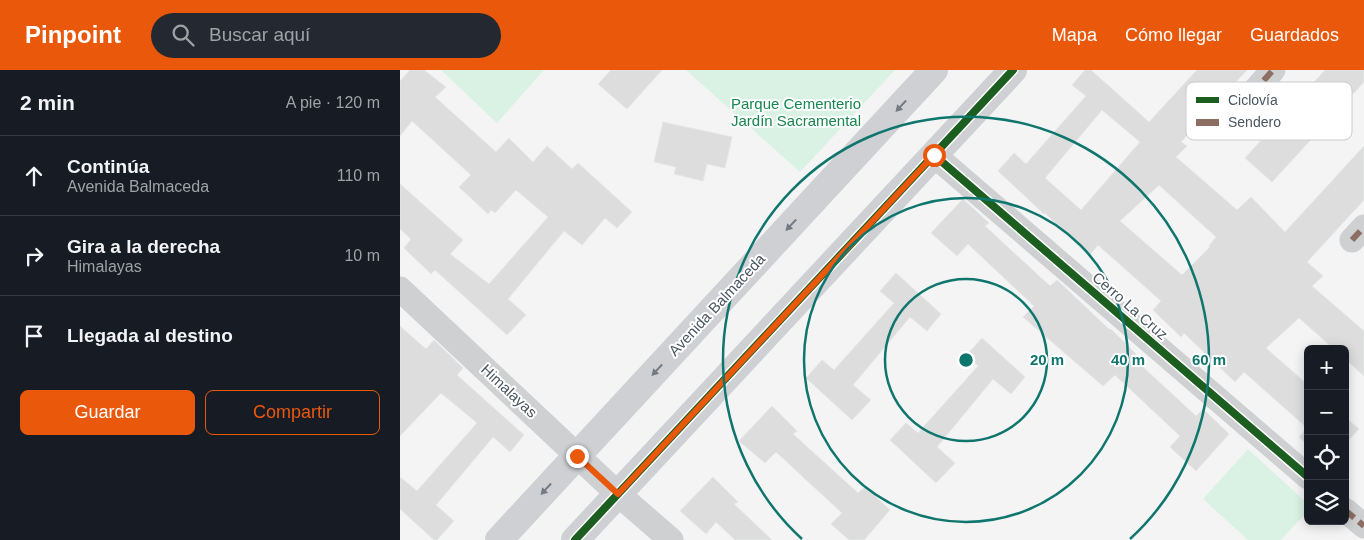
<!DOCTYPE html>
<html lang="es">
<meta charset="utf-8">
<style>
:root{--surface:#171b24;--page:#242831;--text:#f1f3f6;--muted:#9ea1a6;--line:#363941;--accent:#ea580c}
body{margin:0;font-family:Helvetica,sans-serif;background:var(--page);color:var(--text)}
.controls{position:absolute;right:15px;bottom:15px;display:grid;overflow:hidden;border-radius:8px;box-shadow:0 2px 12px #0003}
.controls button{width:45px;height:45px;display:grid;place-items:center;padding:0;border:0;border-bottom:1px solid var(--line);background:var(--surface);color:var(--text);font:25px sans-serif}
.stop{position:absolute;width:15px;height:15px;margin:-11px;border:4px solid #ea580c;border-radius:50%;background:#fff}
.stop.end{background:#ea580c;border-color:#fff;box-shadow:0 1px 5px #0008}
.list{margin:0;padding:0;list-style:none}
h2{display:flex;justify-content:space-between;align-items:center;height:65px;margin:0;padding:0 20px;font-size:21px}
h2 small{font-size:16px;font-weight:400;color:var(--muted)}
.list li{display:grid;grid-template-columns:32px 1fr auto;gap:15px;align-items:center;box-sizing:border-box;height:80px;padding:0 20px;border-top:1px solid var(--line)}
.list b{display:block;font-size:19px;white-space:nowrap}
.list p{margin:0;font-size:16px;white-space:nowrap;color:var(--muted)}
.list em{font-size:16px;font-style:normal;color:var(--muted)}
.actions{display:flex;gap:10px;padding:15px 20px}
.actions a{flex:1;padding:11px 0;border:1px solid var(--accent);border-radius:8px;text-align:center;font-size:18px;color:var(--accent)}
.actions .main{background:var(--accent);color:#fff}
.icon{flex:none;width:28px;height:28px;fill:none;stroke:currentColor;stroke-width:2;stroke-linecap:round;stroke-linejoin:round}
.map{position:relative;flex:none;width:964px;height:470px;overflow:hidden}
header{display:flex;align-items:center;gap:30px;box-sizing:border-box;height:70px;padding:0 25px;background:var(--accent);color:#fff}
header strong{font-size:24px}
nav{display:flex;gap:28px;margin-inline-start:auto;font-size:18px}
.search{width:350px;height:45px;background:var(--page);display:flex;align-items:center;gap:12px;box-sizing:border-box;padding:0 18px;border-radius:28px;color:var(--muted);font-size:19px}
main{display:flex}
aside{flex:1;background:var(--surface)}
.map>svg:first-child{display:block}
.green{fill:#d9f2e3}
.building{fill:#ddddde;stroke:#e5e6e7;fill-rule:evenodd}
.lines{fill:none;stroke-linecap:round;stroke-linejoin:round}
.street{stroke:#ced0d2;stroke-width:25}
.secondary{stroke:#ced0d4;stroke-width:28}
.quiet{stroke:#8d6e63;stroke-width:6;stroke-dasharray:12 6;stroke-linecap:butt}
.cycleway-casing{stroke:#fff;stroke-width:11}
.cycleway{stroke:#1b5e20;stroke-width:8}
.oneway{fill:#727b84}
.route{stroke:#ea580c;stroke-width:6}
.ring{fill:none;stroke:#0f766e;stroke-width:2.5}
.labels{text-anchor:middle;stroke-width:4;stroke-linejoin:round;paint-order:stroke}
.park-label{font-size:15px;fill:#17864f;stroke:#fff}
.street-label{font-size:15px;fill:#4a5661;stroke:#fff}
.key{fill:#fff;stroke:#c9ccd0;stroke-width:1}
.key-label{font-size:14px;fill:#4a5661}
.centre{fill:#0f766e;stroke:#fff;stroke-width:2.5}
.ring-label{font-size:15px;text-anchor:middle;font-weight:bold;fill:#0f766e;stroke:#fff;stroke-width:4;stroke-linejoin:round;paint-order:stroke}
</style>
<header>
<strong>Pinpoint</strong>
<div class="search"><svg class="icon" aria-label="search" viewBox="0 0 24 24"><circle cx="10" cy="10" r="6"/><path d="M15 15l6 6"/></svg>Buscar aquí</div>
<nav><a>Mapa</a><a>Cómo llegar</a><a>Guardados</a></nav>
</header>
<main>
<aside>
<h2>2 min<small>A pie · 120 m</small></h2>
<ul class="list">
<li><svg class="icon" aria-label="ahead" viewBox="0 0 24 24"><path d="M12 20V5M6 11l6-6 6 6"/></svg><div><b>Continúa</b><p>Avenida Balmaceda</p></div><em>110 m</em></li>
<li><svg class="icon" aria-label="right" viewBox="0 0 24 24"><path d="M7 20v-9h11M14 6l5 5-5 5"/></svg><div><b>Gira a la derecha</b><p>Himalayas</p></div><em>10 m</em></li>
<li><svg class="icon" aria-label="arrive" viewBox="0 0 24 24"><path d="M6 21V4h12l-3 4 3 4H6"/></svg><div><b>Llegada al destino</b></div></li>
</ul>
<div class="actions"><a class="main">Guardar</a><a>Compartir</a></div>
</aside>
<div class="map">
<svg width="964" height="470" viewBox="0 0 964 470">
<rect width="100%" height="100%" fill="#f4f4f4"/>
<path class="green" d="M41,0H144L97,53Z
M286,0H495L400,102Z
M848,379L908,434V441L881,470H848L803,429Z"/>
<path class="building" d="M10,0H24L46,17L35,27L96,82L109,68L133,92L147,76L172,99L178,93L232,142L217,158L205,148L182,175L164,161L108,229L126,245L107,265L35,200L31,204L4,178L11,169L0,159V114L63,170L50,184L89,214L148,147L116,120L95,143L91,140L88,144L59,117L71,105L12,51L0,66V11Z
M211,0H262L227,39L198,14Z
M685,0H691L749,52L797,0H847L781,72L787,76L776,87L837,140L851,127L885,162L964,76V130L907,192L923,206L912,216L964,261V306L945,289V279H934L899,248L866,278L908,315V375L899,367L907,358L844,302L835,312L784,263L781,267L753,240L761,231L698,175L689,186L645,143L644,144L598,101L614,83L626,94L686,26L672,15ZM702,40L740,72L681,140L645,108ZM759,115L816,167L809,176L810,177L782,205L720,151Z
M925,0H964V12L872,112L845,88Z
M263,52L332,67L325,98L307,94L303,111L274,104L276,97L254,92Z
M563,129L589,153L585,156L650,216L657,210L710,260L711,259L736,284L731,286L796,346L803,339L829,364L796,401L770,377L780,366L715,305L703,316L623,247L634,236L568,174L557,186L531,163Z
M496,203L541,244L527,261L510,247L453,315L471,330L452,350L406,308L422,290L434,300L494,233L480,221Z
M0,256L26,279L34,270L63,298L57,305L124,365L110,382L93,367L36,435L54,451L37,470H34L0,439V407L17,421L77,353L41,323L0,366Z
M582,268L625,307L611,324L593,309L537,377L555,393L536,413L490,370L506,353L518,363L578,296L566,286Z
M372,336L397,361L393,364L458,423L465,417L490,440L464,470H449L431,454L442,443L376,382L365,393L339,371Z
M945,347L959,359L945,374Z
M313,407L338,432L334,434L372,470H335L316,452L306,464L280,441Z"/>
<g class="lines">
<path class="street" d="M828,51L873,0
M534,85L908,407
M952,170L964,157
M0,219L218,424L271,470
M945,440L964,456"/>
<path class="secondary" d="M99,470L534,0
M175,470L613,0"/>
<path class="quiet" d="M828,51L873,0
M952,170L964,157
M945,440L964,456"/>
<g class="cycleway-casing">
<path id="cycleway" d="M534,85L908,407
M175,470L613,0"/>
</g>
<use href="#cycleway" class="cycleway"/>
</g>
<defs><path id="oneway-solid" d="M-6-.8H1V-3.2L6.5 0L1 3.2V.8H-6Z" transform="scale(1.25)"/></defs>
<g class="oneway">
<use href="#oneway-solid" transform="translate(501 36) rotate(133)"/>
<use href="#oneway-solid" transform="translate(391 155) rotate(133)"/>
<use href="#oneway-solid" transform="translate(257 300) rotate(133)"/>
<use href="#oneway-solid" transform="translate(146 419) rotate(133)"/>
</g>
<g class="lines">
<path class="route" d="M177,386L218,424L534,85"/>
</g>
<g class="ring">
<circle cx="566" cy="290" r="81"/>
<circle cx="566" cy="290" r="162"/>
<path d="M402 469A243 243 0 1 1 730 469"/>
</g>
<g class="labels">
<g class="park-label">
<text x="396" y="39">Parque Cementerio<tspan x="396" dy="17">Jardín Sacramental</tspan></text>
</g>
<g class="street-label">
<text transform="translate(317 235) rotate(-47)" y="5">Avenida Balmaceda</text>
<text transform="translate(730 236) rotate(41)" y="5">Cerro La Cruz</text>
<text transform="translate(109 321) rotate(43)" y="5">Himalayas</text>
</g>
</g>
<rect x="786" y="12" width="166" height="58" rx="8" class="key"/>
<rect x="796" y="27" width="23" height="6" fill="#1b5e20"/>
<rect x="796" y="49" width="23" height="7" fill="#8d6e63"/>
<g class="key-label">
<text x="828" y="35">Ciclovía</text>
<text x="828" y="57">Sendero</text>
</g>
<circle cx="566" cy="290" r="8" class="centre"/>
<g class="ring-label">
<text x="647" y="295">20 m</text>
<text x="728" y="295">40 m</text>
<text x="809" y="295">60 m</text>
</g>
</svg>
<div class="controls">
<button>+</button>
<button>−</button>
<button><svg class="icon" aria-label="locate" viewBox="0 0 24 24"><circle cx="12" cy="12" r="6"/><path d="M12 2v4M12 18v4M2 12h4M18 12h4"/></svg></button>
<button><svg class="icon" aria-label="layers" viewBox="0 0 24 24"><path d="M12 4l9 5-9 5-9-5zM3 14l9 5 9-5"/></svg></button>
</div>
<div class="stop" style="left:534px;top:85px"></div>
<div class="stop end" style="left:177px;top:386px"></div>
</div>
</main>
